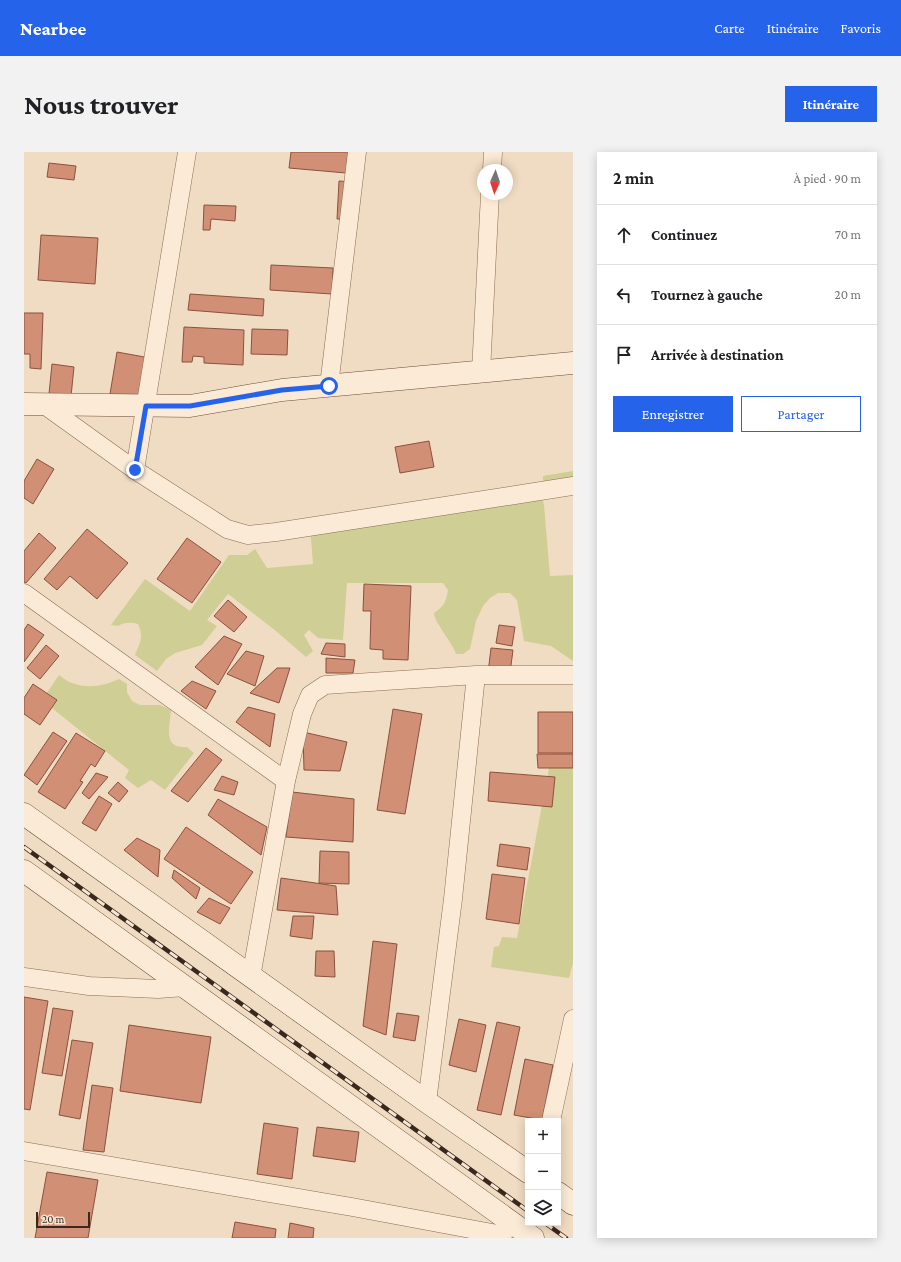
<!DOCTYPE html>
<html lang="fr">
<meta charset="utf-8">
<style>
:root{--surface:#fff;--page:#f2f2f2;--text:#202124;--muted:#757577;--line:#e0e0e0;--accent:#2563eb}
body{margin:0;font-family:"Crimson Pro",serif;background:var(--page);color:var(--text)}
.controls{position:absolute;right:12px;bottom:12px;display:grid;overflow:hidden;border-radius:0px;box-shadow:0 2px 10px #0003}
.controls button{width:36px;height:36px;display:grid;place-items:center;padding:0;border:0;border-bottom:1px solid var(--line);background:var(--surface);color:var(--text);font:20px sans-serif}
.compass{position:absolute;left:453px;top:12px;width:36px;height:36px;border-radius:50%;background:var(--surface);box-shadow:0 2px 10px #0003;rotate:183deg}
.scale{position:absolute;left:12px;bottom:10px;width:54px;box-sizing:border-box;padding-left:4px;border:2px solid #3a271d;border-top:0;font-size:11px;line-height:14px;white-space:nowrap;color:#3a271d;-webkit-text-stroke:3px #f7e7d2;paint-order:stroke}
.stop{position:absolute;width:12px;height:12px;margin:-9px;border:3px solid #2563eb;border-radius:50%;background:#fff}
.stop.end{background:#2563eb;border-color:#fff;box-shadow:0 1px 4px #0008}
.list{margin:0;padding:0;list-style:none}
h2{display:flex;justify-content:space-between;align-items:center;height:52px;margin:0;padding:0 16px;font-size:17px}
h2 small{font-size:13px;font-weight:400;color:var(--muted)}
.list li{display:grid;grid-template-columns:26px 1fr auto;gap:12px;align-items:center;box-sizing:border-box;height:60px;padding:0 16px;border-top:1px solid var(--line)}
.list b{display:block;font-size:15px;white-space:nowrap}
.list em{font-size:13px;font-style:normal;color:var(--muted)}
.actions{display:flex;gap:8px;padding:12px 16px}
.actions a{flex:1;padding:9px 0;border:1px solid var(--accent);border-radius:0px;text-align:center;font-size:14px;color:var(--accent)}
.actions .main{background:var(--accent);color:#fff}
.icon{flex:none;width:22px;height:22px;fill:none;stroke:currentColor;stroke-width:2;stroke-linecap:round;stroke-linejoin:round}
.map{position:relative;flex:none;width:549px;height:1086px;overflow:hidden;border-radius:0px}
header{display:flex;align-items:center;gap:24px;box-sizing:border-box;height:56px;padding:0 20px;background:var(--accent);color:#fff}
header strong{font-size:19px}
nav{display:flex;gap:22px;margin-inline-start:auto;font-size:14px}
.intro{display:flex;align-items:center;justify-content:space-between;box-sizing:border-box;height:96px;padding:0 24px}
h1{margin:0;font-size:28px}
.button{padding:10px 18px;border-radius:0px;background:var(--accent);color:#fff;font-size:14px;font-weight:700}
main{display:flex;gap:24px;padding:0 24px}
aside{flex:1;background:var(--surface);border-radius:0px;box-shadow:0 2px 10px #0003}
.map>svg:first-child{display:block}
.green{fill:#cfce95}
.building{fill:#d18f75;stroke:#8c513c}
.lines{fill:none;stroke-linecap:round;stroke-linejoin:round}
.street-casing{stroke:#8b6c58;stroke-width:19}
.secondary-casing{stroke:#6d4d3b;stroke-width:23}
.street{stroke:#fbead6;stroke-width:18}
.secondary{stroke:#fbead6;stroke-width:22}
.rail-casing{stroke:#3a271d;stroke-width:4.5}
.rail{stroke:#f7e7d2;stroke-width:3;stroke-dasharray:9;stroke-linecap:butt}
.route{stroke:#2563eb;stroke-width:5}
</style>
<header>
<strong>Nearbee</strong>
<nav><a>Carte</a><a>Itinéraire</a><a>Favoris</a></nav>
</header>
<div class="intro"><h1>Nous trouver</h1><a class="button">Itinéraire</a></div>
<main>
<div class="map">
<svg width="549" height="1086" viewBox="0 0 549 1086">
<rect width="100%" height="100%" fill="#f0dcc2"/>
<path class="green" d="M549,319V333L519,332V324Z
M517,341L520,353L526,424L549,423V509L527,494L500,489L493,448L486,441H474L466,446L459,454L452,469L446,497L439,502H432C428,490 410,470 410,461C420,454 422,450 424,438L419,431H323L319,488L294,486L285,478L280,483L289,499L282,505L252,479L204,442L183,468L193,474L178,493L151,501L142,507L133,519L111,503C116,491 120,485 114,472C107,470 100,470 94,474L87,473L121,427L166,459L205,403H223L231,397L243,416L289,412L286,375Z
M35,523C39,526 44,530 48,531C64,537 80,534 95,527L103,532V540L108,549L116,553H136L147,558C146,575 138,597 163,595L170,601L141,638L127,628L114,636L101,626L105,618L18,548Z
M529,595L549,596V811L545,826L467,815L470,795L475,794L478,785L493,786Z"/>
<path class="building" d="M267,0H324L322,21L265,16Z
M25,11L52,14L50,28L23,25Z
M315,29L331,30L329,68L313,67Z
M180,53L212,54L211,69L187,67L186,78H179Z
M17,83L74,86L71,132L14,128Z
M247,113L309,116L308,142L246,138Z
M166,142L240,147L239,164L164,158Z
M0,161H19L17,217L6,216V202H0Z
M160,175L220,178L219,213L180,211V205L169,204L168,210H158Z
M228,177L264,178L263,203L227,202Z
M93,200L126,206L118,260L84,254Z
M28,212L50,215L46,254L24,252Z
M405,289L410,315L376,321L371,295Z
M13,307L30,317L9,352L0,346V329Z
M63,377L104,411L73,447L46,424L33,438L20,427Z
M15,381L32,396L2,431L0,430V399Z
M163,386L197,410L168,451L133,427Z
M340,432L387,434L384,508L359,507V498L346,497L347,459H339Z
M204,448L223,465L210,480L190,464Z
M4,472L20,483L0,510V478Z
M475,473L491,475L488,494L472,491Z
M200,484L218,492L194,533L171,515Z
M302,491L321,492V505L297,502Z
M22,493L35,504L16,527L3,516Z
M467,496L489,498L486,521H464Z
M222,499L240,504L231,534L203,522Z
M302,506L331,508L329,521H302Z
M253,516H266L255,551L226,541Z
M168,529L192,539L182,557L157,539Z
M9,532L33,548L16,573L0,562V546Z
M224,555L251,562L246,595L212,570Z
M369,557L398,562L381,662L353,658Z
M514,560H549V601H514Z
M29,580L43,589L13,633L0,623Z
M279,580L323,590L316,619L280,618Z
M52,581L81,599L71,615L67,612L56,629L59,630L41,657L14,640Z
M182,596L198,608L164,650L147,639Z
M513,602H549V616H514Z
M466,620L531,625L528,655L464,649Z
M72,621L84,625L65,647L58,641Z
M198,624L214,630L210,643L190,638Z
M94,630L104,639L95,650L84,641Z
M268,640L330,647L329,690L262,685Z
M75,644L88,652L72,679L58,671Z
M194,647L243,675L237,703L184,663Z
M162,675L229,720L207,752L140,707Z
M113,686L136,698L134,725L100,698Z
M476,692L506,696L503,718L473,714Z
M296,699L325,700V732L295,731Z
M150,718L176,736L172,747L148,726Z
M468,722L501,726L495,772L462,767Z
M257,726L312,734L314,763L253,758Z
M185,746L206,756L196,772L173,760Z
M269,764H290L288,787L266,784Z
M349,789L373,792L362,883L339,874Z
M292,799H310L311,825L291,824Z
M0,845L24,849L6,958L0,957Z
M29,856L49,859L38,924L18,921Z
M373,861L395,864L391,889L369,885Z
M435,867L462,873L452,920L425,913Z
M473,870L496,875L477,963L453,958Z
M105,873L187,885L177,951L96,939Z
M48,888L69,891L56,967L35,963Z
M501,907L529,913L518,968L490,963Z
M68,933L89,936L80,1000L59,998Z
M240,971L274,976L268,1027L233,1022Z
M293,975L335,980L331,1010L289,1004Z
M23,1020L74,1028L64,1086H11Z
M211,1070L252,1077L251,1086H208Z
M266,1071L290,1076L289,1086H264Z"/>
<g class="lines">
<g class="street-casing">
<path id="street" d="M468,18L469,0
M457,220L466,42
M305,234L333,0
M19,252L111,318L203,377L224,383L252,380L549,334
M111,318L163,0
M0,441L262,629
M0,825L65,834L134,837L161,835
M227,825L262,629L278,562L286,543L301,533L452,523H549
M403,950L429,747L452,523
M527,969L549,867
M0,999L328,1055L479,1083"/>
</g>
<g class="secondary-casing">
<path id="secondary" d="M0,252L166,254L258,238L549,211
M0,662L403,950L504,1020
M0,719L509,1086
M534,1041L549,1052"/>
</g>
<use href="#street" class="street"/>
<use href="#secondary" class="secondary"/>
<g class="rail-casing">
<path id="rail" d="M0,695L504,1059
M521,1071L542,1086"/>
</g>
<use href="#rail" class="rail"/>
</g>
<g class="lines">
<path class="route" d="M111,318L122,254H166L258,238L305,234"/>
</g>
</svg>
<div class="controls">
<button>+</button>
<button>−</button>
<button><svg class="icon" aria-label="layers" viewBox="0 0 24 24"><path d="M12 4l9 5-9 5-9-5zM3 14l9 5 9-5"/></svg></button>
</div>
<svg class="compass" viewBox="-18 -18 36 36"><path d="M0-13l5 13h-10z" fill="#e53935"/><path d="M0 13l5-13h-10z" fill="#757577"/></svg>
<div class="scale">20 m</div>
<div class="stop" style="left:305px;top:234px"></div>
<div class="stop end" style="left:111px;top:318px"></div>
</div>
<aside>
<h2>2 min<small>À pied · 90 m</small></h2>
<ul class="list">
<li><svg class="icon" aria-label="ahead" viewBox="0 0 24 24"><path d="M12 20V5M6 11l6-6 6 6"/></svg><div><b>Continuez</b></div><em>70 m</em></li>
<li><svg class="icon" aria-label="left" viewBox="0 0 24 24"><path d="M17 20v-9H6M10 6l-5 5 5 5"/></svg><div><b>Tournez à gauche</b></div><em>20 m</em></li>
<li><svg class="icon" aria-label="arrive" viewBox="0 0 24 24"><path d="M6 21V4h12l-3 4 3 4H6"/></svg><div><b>Arrivée à destination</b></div></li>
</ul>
<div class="actions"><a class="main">Enregistrer</a><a>Partager</a></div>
</aside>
</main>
